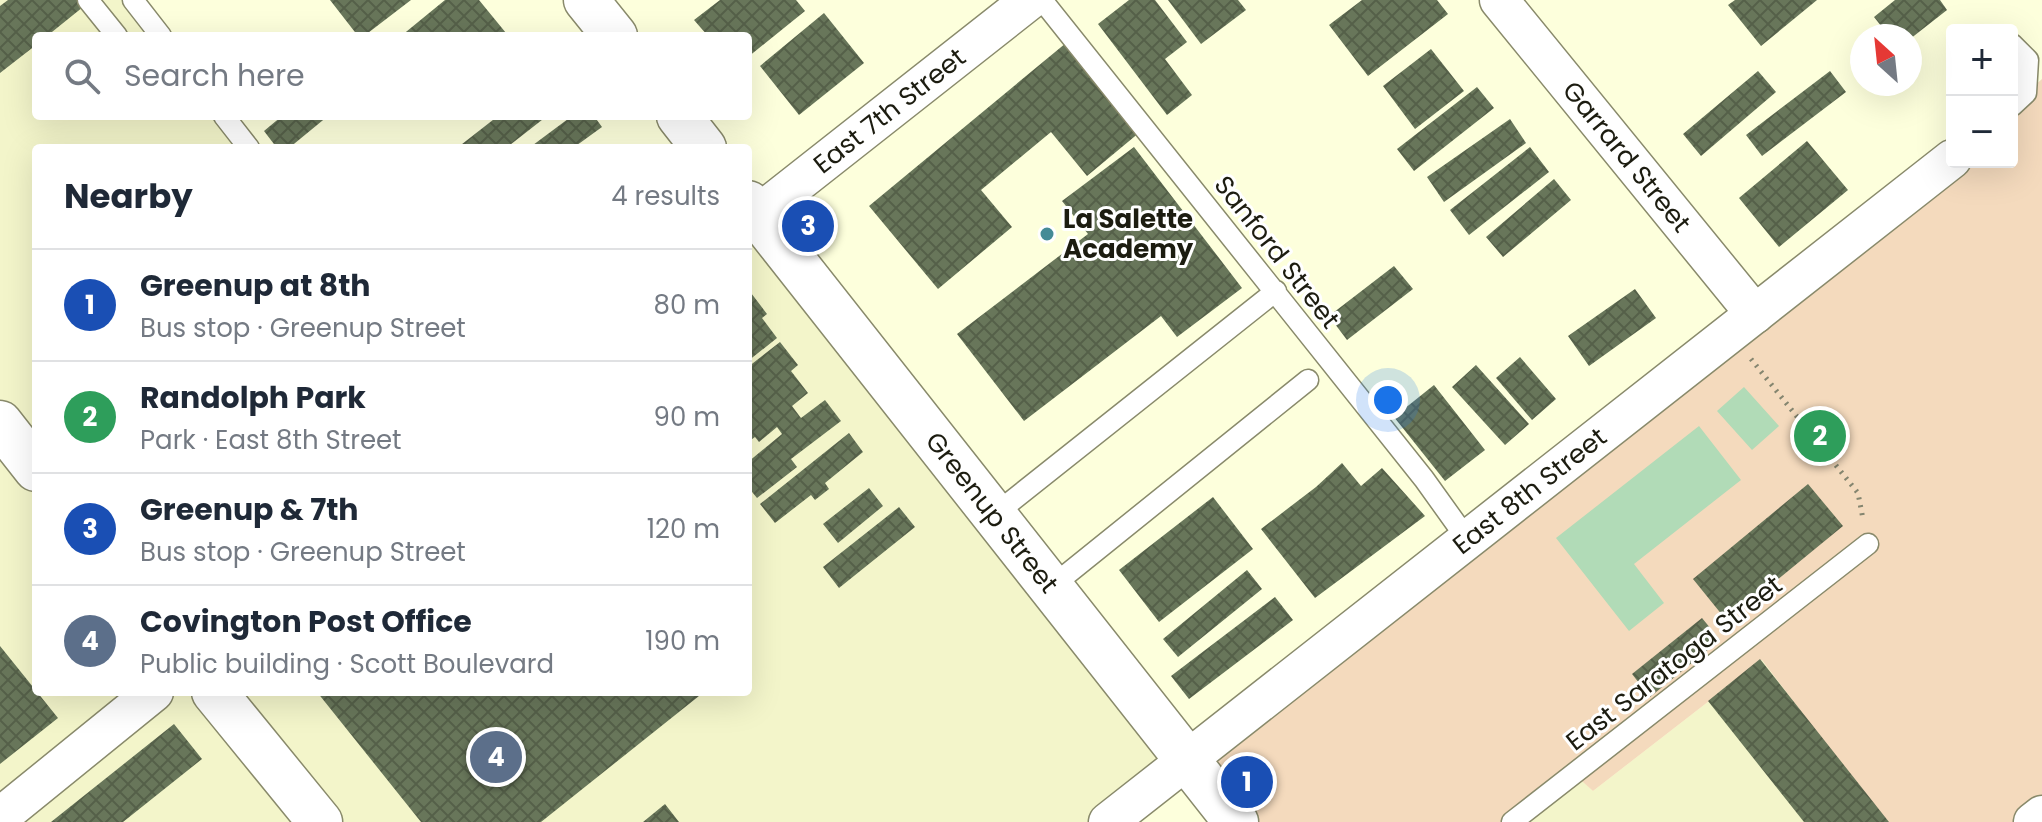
<!DOCTYPE html>
<meta charset="utf-8">
<style>
:root{--surface:#fff;--page:#f6f6f7;--text:#1f2937;--muted:#747a83;--line:#e0e1e3;--accent:#458b96}
body{margin:0;font-family:Poppins,sans-serif;background:var(--page);color:var(--text)}
.controls{position:absolute;right:24px;top:24px;display:grid;overflow:hidden;border-radius:8px;box-shadow:0 8px 32px #0002}
.controls button{width:72px;height:72px;display:grid;place-items:center;padding:0;border:0;border-bottom:2px solid var(--line);background:var(--surface);color:var(--text);font:40px sans-serif}
.compass{position:absolute;left:1850px;top:24px;width:72px;height:72px;border-radius:50%;background:var(--surface);box-shadow:0 8px 32px #0002;rotate:333deg}
.you{position:absolute;left:1388px;top:400px;width:28px;height:28px;margin:-20px;border:6px solid #fff;border-radius:50%;background:#1a73e8;box-shadow:0 0 0 12px #1a73e833}
.badge{display:grid;place-items:center;width:52px;height:52px;border-radius:50%;background:var(--accent);color:#fff;font-size:26px;font-weight:700}
.pin{position:absolute;translate:-50% -50%;border:4px solid #fff;box-shadow:0 2px 8px #0006}
.list{margin:0;padding:0;list-style:none}
h2{display:flex;justify-content:space-between;align-items:center;height:104px;margin:0;padding:0 32px;font-size:34px}
h2 small{font-size:26px;font-weight:400;color:var(--muted)}
.list li{display:grid;grid-template-columns:52px 1fr auto;gap:24px;align-items:center;box-sizing:border-box;height:112px;padding:0 32px;border-top:2px solid var(--line)}
.list b{display:block;font-size:30px;white-space:nowrap}
.list p{margin:0;font-size:26px;white-space:nowrap;color:var(--muted)}
.list em{font-size:26px;font-style:normal;color:var(--muted)}
.icon{flex:none;width:44px;height:44px;fill:none;stroke:currentColor;stroke-width:2;stroke-linecap:round;stroke-linejoin:round}
.map{position:relative;flex:none;width:2042px;height:822px;overflow:hidden}
.search{position:absolute;background:var(--surface);box-shadow:0 8px 32px #0002;left:32px;top:32px;width:720px;height:88px;display:flex;align-items:center;gap:20px;box-sizing:border-box;padding:0 28px;border-radius:8px;color:var(--muted);font-size:30px}
.panel{position:absolute;background:var(--surface);box-shadow:0 8px 32px #0002;left:32px;top:144px;width:720px;height:552px;border-radius:8px}
.map>svg:first-child{display:block}
.built{fill:#f3f5ca}
.green{fill:#f4dabd}
.water{fill:#b1dbb7}
.building{fill:url(#building-cross-hatch)}
.lines{fill:none;stroke-linecap:round;stroke-linejoin:round}
.service-casing{stroke:#898a6b;stroke-width:23}
.minor-casing{stroke:#898a6b;stroke-width:41}
.secondary-casing{stroke:#898a6b;stroke-width:47}
.path{stroke:#84856f;stroke-width:5;stroke-dasharray:2 6;stroke-linecap:butt}
.service{stroke:#fff;stroke-width:20}
.minor{stroke:#fff;stroke-width:38}
.secondary{stroke:#fff;stroke-width:44}
.poi-dot{fill:#458b96;stroke:#fff;stroke-width:3}
.labels{text-anchor:middle;stroke-width:6;stroke-linejoin:round;paint-order:stroke}
.street-label{font-size:26px;fill:#1c1c10;stroke:#fff}
.poi-label{font-size:26px;font-weight:bold;fill:#1c1c10;stroke:#fff;text-anchor:start}
</style>
<div class="map">
<svg width="2042" height="822" viewBox="0 0 2042 822">
<defs>
<pattern id="building-cross-hatch" width="8" height="8" patternUnits="userSpaceOnUse" patternTransform="scale(2)"><rect width="8" height="8" fill="#68765a"/><path d="M0 0l8 8M0 8l8-8" fill="none" stroke="#556049"/></pattern>
</defs>
<rect width="100%" height="100%" fill="#fdffdc"/>
<path class="built" d="M0,0H133L161,36H36V116H224L249,148H36V692H748V222L1186,760L1108,822H0Z
M1762,660L1885,822H1512L1575,774L1593,791Z"/>
<path class="green" d="M2042,79V815L2033,822H1885L1762,660L1593,791L1574,774L1512,822H1235L1186,760L1952,162H2012V106Z"/>
<path class="water" d="M1744,387L1779,426L1752,450L1717,411Z
M1699,426L1741,480L1634,564L1664,603L1629,631L1556,538Z"/>
<path class="building" d="M8,0H77L83,7L47,36H36V45L0,73V6Z
M330,0H411L364,36H358Z
M445,0H479L506,33L502,36H401Z
M720,0H796L805,11L748,57V36H708L694,20Z
M1129,0H1155L1187,42L1165,59L1192,95L1167,115L1098,24Z
M1168,0H1238L1246,10L1201,44Z
M1362,0H1437L1448,14L1368,76L1329,25Z
M1735,0H1817L1761,46L1728,5Z
M1895,0H1940L1947,10L1910,39V36H1889L1874,17Z
M824,13L864,63L799,115L760,66Z
M1066,43L1140,132L1087,176L1051,132L981,190L1012,227L938,289L869,206Z
M1431,49L1464,91L1415,129L1383,86Z
M1758,71L1776,92L1701,156L1683,134Z
M1830,71L1846,92L1762,156L1746,135Z
M1477,87L1494,108L1414,171L1397,149Z
M282,116H328L289,148H277L264,131Z
M498,116H547L506,148H457Z
M572,116H594L602,127L573,148H529Z
M1510,119L1526,143L1444,202L1427,177Z
M1807,141L1848,190L1779,247L1739,198Z
M1134,147L1242,288L1177,337L1161,316L1024,421L957,334L1088,234L1062,201Z
M1530,147L1549,172L1469,235L1450,210Z
M1554,179L1571,200L1503,257L1486,237Z
M1394,266L1413,289L1347,340L1329,316Z
M748,289L767,314L762,318L777,338L748,361Z
M1635,289L1656,318L1589,366L1568,336Z
M780,342L798,365L791,371L808,393L792,406L801,418L825,400L841,421L791,459L797,467L757,498L748,487V462L782,434L777,427L759,442L755,437L748,442V367Z
M1520,357L1556,399L1532,420L1496,378Z
M1476,365L1529,424L1505,445L1452,387Z
M1434,385L1485,450L1445,481L1394,417Z
M849,433L863,452L825,483L829,489L815,500L811,495L775,523L760,504Z
M1342,463L1361,486L1382,468L1425,516L1315,598L1261,529L1316,487Z
M1808,484L1843,526L1727,621L1693,579Z
M869,488L883,506L838,543L823,524Z
M1213,497L1253,549L1159,622L1119,570Z
M899,507L915,527L839,588L823,567Z
M1247,570L1262,589L1178,657L1163,639Z
M1275,597L1293,620L1189,699L1171,676Z
M1702,618L1720,640L1650,697L1632,674Z
M0,646L58,718L0,764Z
M1760,659L1889,822H1804L1708,701Z
M317,692H704L541,822H421Z
M174,724L202,759L123,822H51Z
M665,804L679,822H643Z"/>
<g class="lines">
<g class="service-casing">
<path id="service" d="M88,0L117,36
M133,0L161,36
M1042,0L1424,479L1467,539
M2012,44L2028,60L2026,93L2012,106
M224,116L249,148
M994,515L1276,291
M1051,587L1308,380
M1512,822L1868,544"/>
</g>
<g class="minor-casing">
<g id="minor">
<path id="s1" d="M1499,0L1755,314"/>
<path id="s2" d="M748,222L1030,0"/>
<path d="M0,817L154,692"/>
<path id="s3" d="M1108,822L1952,159"/>
<path d="M2033,822L2042,815"/>
</g>
</g>
<g class="secondary-casing">
<g id="secondary">
<path d="M586,0L615,36"/>
<path d="M679,116L704,148"/>
<path id="s4" d="M748,203L1236,822"/>
<path d="M0,423L36,469"/>
<path d="M214,692L320,822"/>
</g>
</g>
<path class="path" d="M1751,359L1858,493L1863,519"/>
<use href="#service" class="service"/>
<use href="#minor" class="minor"/>
<use href="#secondary" class="secondary"/>
</g>
<circle class="poi-dot" cx="1047" cy="234" r="8"/>
<g class="labels">
<g class="street-label">
<text dy="9" stroke="none"><textPath href="#s2" startOffset="180">East 7th Street</textPath></text>
<text dy="9" stroke="none"><textPath href="#s1" startOffset="202">Garrard Street</textPath></text>
<text transform="translate(1277 252) rotate(52)" y="9">Sanford Street</text>
<text dy="9" stroke="none"><textPath href="#s3" startOffset="536">East 8th Street</textPath></text>
<text dy="9" stroke="none"><textPath href="#s4" startOffset="394">Greenup Street</textPath></text>
<text transform="translate(1674 663) rotate(-38)" y="9">East Saratoga Street</text>
</g>
<g class="poi-label">
<text x="1063" y="228">La Salette<tspan x="1063" dy="30">Academy</tspan></text>
</g>
</g>
</svg>
<div class="controls">
<button>+</button>
<button>−</button>
</div>
<svg class="compass" viewBox="-18 -18 36 36"><path d="M0-13l5 13h-10z" fill="#e53935"/><path d="M0 13l5-13h-10z" fill="#747a83"/></svg>
<div class="you"></div>
<div class="pin badge" style="left:1247px;top:782px;background:#1a4fb4">1</div>
<div class="pin badge" style="left:1820px;top:436px;background:#2e9e5b">2</div>
<div class="pin badge" style="left:808px;top:226px;background:#1a4fb4">3</div>
<div class="pin badge" style="left:496px;top:757px;background:#5c6f8a">4</div>
<div class="search"><svg class="icon" aria-label="search" viewBox="0 0 24 24"><circle cx="10" cy="10" r="6"/><path d="M15 15l6 6"/></svg>Search here</div>
<section class="panel">
<h2>Nearby<small>4 results</small></h2>
<ul class="list">
<li><span class="badge" style="background:#1a4fb4">1</span><div><b>Greenup at 8th</b><p>Bus stop · Greenup Street</p></div><em>80 m</em></li>
<li><span class="badge" style="background:#2e9e5b">2</span><div><b>Randolph Park</b><p>Park · East 8th Street</p></div><em>90 m</em></li>
<li><span class="badge" style="background:#1a4fb4">3</span><div><b>Greenup &amp; 7th</b><p>Bus stop · Greenup Street</p></div><em>120 m</em></li>
<li><span class="badge" style="background:#5c6f8a">4</span><div><b>Covington Post Office</b><p>Public building · Scott Boulevard</p></div><em>190 m</em></li>
</ul>
</section>
</div>
